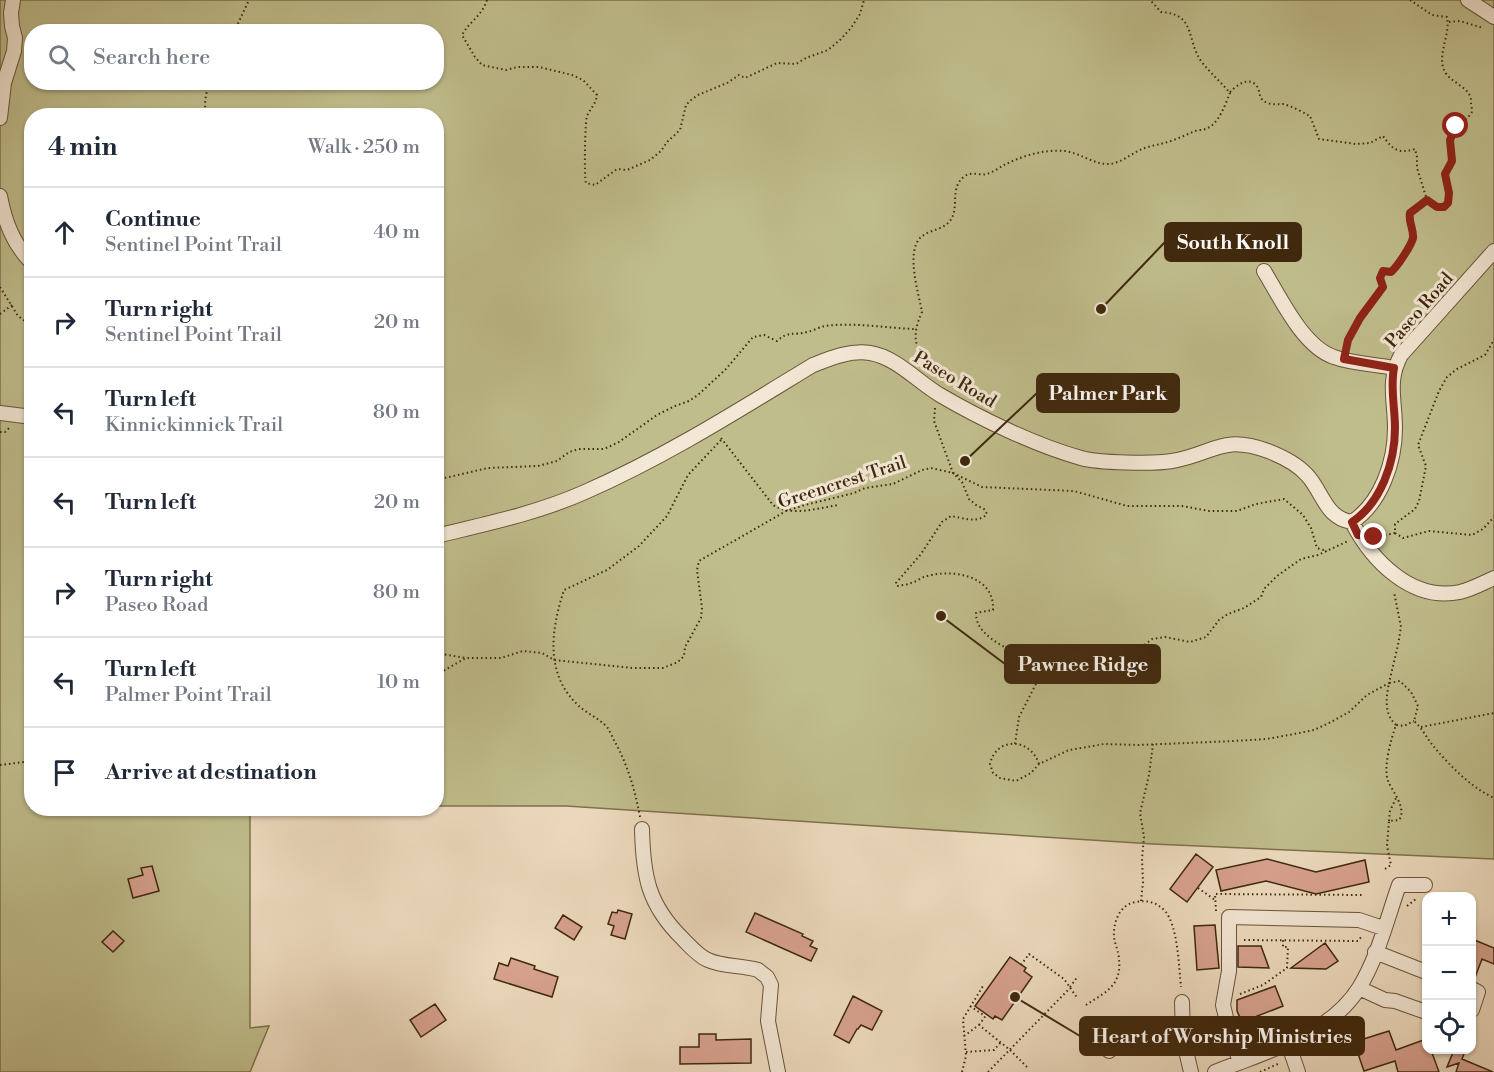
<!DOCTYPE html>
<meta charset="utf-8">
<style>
:root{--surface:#fff;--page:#f2f2f3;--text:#1f2937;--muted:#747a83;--line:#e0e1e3}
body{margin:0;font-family:"Libre Bodoni",serif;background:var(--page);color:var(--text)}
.controls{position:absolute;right:18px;bottom:18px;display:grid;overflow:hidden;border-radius:12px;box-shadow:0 2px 4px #0004}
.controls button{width:54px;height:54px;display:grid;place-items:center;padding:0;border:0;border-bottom:2px solid var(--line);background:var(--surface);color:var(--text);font:30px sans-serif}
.stop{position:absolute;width:18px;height:18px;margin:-14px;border:4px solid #8f2418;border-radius:50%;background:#fff}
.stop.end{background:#8f2418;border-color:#fff;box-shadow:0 2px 6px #0008}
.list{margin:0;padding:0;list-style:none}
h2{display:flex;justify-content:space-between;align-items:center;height:78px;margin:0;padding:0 24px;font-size:26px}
h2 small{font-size:20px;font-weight:400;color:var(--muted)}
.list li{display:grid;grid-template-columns:39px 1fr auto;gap:18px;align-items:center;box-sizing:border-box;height:90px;padding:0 24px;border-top:2px solid var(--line)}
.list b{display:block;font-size:22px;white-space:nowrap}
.list p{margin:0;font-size:20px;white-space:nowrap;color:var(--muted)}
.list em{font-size:20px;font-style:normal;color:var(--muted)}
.icon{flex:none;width:33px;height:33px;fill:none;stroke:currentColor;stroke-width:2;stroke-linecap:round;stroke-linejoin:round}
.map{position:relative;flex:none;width:1494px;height:1072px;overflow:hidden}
.search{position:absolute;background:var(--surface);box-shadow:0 2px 4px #0004;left:24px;top:24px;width:420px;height:66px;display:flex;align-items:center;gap:15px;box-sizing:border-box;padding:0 21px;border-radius:24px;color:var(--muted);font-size:22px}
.panel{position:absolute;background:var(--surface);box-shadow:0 2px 4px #0004;left:24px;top:108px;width:420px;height:708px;border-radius:24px}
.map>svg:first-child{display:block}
.green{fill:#c0bd8c;stroke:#80724c;stroke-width:1.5;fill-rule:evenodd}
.building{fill:#d8a28f;stroke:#3f280d;stroke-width:1.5}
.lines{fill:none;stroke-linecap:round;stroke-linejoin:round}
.minor-casing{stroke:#6a5439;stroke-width:16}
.path{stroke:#3f280d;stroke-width:2;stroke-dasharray:1.5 3;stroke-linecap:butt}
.minor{stroke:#f3e7d5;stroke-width:14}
.route{stroke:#8f2418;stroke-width:8}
.labels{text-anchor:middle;stroke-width:6;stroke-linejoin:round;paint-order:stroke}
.street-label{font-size:18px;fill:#3f280d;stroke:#f3e7d5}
.leader{fill:none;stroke:#3f280d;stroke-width:2}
.callout-dot{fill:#3f280d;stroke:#f3e7d5;stroke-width:2}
.callout{fill:#3f280d;stroke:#3f280d;stroke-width:2}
.callout-label{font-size:20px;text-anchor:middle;font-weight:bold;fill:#fff}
</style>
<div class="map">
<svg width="1494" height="1072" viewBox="0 0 1494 1072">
<rect width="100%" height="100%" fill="#eddabe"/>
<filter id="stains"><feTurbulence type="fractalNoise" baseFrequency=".00333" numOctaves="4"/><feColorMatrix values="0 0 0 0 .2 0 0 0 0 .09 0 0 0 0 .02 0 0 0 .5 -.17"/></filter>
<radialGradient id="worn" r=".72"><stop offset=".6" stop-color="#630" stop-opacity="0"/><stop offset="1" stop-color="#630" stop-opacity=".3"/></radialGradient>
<path class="green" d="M0,0H1494V859L1153,844L566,806H437L436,116H32V808L250,809V1028L269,1026L250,1072H0ZM32,32H436V82H32Z"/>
<path class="building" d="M1196,854L1213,867L1187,902L1170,889Z
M1267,859L1316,872L1365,860L1369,882L1316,894L1266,881L1221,891L1216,870Z
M152,866L159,891L133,898L128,879L143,875L141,868Z
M618,910L632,914L625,939L611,935L614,926L608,924L612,912L617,913Z
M755,913L803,934L802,936L813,941L810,946L817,949L811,961L746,932Z
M563,915L582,927L574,940L555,928Z
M1215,925L1219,968L1197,970L1194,926Z
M113,931L124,941L113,952L102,942Z
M1472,939L1494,948V964L1482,959L1474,980H1472Z
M1325,943L1338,961L1326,969L1291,968Z
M1238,946H1261L1269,968L1238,967Z
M1010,957L1026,968L1024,971L1032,977L1002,1020L995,1016L993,1019L975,1006Z
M511,958L535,966L534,969L558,977L552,997L494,979L499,963L508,966Z
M1275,986L1283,1006L1242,1022L1237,1011V1000Z
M853,996L882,1011L872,1030L861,1025L858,1029H857L849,1043L834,1035Z
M435,1004L446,1020L421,1037L410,1020Z
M1389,1031L1396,1050L1426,1039V1050H1431L1439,1072H1398L1395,1061L1364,1071L1354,1042Z
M699,1034H716V1040L751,1039V1063L680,1064V1047H699Z
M1454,1050L1464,1054L1462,1059L1493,1072H1456L1459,1063L1447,1067Z"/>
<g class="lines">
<g class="minor-casing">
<path id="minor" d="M1468,0L1494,17
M0,118L4,83L14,51L15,38L12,26L11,13L13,0
M0,196C5,222 13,244 32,263
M1264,271C1280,297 1303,347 1334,357C1353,364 1375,364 1394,368
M0,413L32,417
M1352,522C1372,561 1412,602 1460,592C1472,589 1483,583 1494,578
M436,536C486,524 538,513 585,492C665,457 739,410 813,365C831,358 850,350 870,353C896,357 918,382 940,395C981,419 1035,445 1081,458C1098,463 1154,464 1172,461C1214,454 1221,434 1268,451C1281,456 1298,465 1307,475C1323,492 1325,518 1352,522C1381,503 1395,462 1395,428C1395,400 1387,381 1401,355L1494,251
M642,829C643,876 648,905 683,939C690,946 698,956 708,960C723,967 742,965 758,970L767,977L771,985L768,1021L778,1072
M1375,952L1426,972
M1359,988L1385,1000L1395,1001L1426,1012
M1472,989L1478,992L1472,1010
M1182,1002L1183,1038L1191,1072
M1288,1043L1298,1072
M1109,1051C1137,1024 1146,1027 1183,1029
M1240,1062L1229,1030L1223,1005L1229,971V917L1359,920L1383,928
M1215,1072C1264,1052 1329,1036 1359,988C1378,957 1387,919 1399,885H1425"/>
</g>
<path class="path" d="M487,0C482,16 469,22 462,35L475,57L482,65L506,70L517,67H539L572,75L583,80L597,95C596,104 590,109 587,116C585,121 584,176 586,183L595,185L617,169L627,170L650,160L661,151L667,142L680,130L686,105L691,100L698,95L727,83L739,75L745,78L777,63L796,64L806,58L828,50L840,40L851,28L860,14L864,0
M1410,0L1432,15L1447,17C1451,34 1436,56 1445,72C1451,83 1472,88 1471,102C1471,105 1472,108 1472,111C1471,119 1453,124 1450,140C1449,147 1452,152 1452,159C1451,164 1447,166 1446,171C1444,184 1454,195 1444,207H1437L1428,201
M1449,22L1460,21L1483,28
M234,32L249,0
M1230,92C1236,86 1247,77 1255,84C1262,90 1256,99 1268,103C1273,105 1278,104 1283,104C1292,106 1302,112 1310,116L1319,139L1356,144L1370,143L1383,136C1393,150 1398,154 1415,149L1417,157V168L1427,200L1410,213C1408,222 1414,229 1413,238C1411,246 1397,267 1391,272L1383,271L1380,278L1383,287C1372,308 1352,324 1347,348
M207,116C203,104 206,93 210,82
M0,287L18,316L32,326
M0,314L12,305
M928,368C915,345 911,337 922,312C919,294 905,252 921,237C929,230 942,230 949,222C961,209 948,188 965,176C972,171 980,176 987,174C993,172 999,168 1004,165C1022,156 1044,149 1065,151C1080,153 1095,165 1109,164C1121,163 1131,154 1142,149C1149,146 1157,145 1164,143C1176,140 1187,134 1198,130C1217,131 1224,107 1230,93C1221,82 1210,73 1201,61C1186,39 1196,14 1161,12L1150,0
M935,408L934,421L953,473L962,482L969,499L976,505L984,509L987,514C977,524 964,518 951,516L942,522L921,554L896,583L897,586C902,585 907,585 911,583C916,582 920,578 924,577C951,568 995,575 993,610L976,613C976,643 1023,650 1039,670L1055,669L1075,662L1094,647H1105L1129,650L1139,649L1152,639L1165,637L1190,642L1206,637L1219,620L1228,614L1244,608L1261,597L1264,589L1277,576L1301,559L1318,555L1348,541
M0,432H5L10,427
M721,438L773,505C793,517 817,508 839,505
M436,480L488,468L538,466L557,461L569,452L579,449H604L619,442L657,415L675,406L689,401L698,395L726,369L753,337L764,335L777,341C789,330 793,336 807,332C813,331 819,327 825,326C854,322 885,328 914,329
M1395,533L1403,538L1429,531L1472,535L1483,529L1494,517
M1376,537L1395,533V524L1415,509L1419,501L1426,466L1418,445L1439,391L1447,377L1457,369L1485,355L1494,340
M436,653L466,658
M436,675L466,658H501L523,651L542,653L554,660L633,668H663L678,662L684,656L685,647L701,618L702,608L697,570L699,561L786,511L805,505L854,493L865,488L893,484L922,470L931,468L953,473L982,487L1074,491L1127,506H1182L1209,511H1237L1256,504L1284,499L1303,515L1311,528L1317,548L1327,551
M1396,725C1384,714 1386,698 1389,683L1400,681L1411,692L1418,706L1414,721C1423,729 1427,739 1435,748C1451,767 1472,788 1494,798
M1421,727L1494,713
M1015,744L1019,717L1039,678V671
M1039,764C1030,737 996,737 990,764L993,773L1000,778L1016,781L1031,773L1039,764L1069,750L1104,744L1138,745L1234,741L1267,739L1294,734L1314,730L1331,722L1349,712L1367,695L1389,683L1398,645L1401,627L1394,592
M0,765L32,761
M640,817C635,790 628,766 615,742C612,737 610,730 606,726C598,718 588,714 580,707C544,675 551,630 564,590L607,570L639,546L667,516L688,475L722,439
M1389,821L1390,811L1396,798
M1385,869L1391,865L1387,846L1389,821L1399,820C1407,809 1393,792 1388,781C1383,768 1391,739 1396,725L1404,726L1414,721
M1198,888L1215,900
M1141,901L1143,882L1142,859L1144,837L1140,813L1149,775L1153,744
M1407,906L1416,899
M1216,911L1215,894L1363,895
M1244,940L1358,941L1362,936
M1021,965L1029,954L1064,979L1078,999
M1070,987L1078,976
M1240,994L1263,985L1287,968L1288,947H1283V940
M1086,1005C1096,998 1109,992 1115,982C1119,975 1120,967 1119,960C1119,952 1115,945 1114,937C1113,922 1120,904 1136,902C1148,900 1156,902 1165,911C1178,926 1179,968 1181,987
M970,1006L985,1016
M979,1025L987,1014
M964,1036L979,1025L1010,1050L1027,1067
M966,1052L994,1050L1001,1042
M962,1072L966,1056L963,1019L983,986
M988,1072L1070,988
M1260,1072L1280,1063"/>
<use href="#minor" class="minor"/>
</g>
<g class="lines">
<path class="route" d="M1374,537L1358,535L1352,522C1381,503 1395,462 1395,428C1395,407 1390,388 1394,368L1344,359L1348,340L1360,318L1383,287L1380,278L1383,271L1391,272C1397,267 1411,246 1413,238C1414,229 1408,222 1410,213L1427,200L1437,207H1444L1448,203L1449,193L1445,174L1452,161L1450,140L1456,126"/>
</g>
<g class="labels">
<g class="street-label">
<text transform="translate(1419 310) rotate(-49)" y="6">Paseo Road</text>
<text transform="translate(955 379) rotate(31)" y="6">Paseo Road</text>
<text transform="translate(842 482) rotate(-18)" y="6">Greencrest Trail</text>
</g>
</g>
<path class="leader" d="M1101 309L1165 242M965 461L1037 393M941 616L1005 664M1015 997L1080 1036"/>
<g class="callout-dot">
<circle cx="1101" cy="309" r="6"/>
<circle cx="965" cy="461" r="6"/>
<circle cx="941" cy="616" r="6"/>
<circle cx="1015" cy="997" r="6"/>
</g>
<g class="callout">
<rect x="1165" y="223" width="136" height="38" rx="6"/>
<rect x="1037" y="374" width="142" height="38" rx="6"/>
<rect x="1005" y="645" width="155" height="38" rx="6"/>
<rect x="1080" y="1017" width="284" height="38" rx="6"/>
</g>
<g class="callout-label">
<text x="1233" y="249">South Knoll</text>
<text x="1108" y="400">Palmer Park</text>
<text x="1083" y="671">Pawnee Ridge</text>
<text x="1222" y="1043">Heart of Worship Ministries</text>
</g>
<rect width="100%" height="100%" filter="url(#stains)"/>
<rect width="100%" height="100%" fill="url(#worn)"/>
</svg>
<div class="controls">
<button>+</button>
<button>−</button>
<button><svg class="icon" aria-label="locate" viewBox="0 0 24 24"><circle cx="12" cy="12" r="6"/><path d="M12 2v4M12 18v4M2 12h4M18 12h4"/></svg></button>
</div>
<div class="stop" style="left:1456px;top:126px"></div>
<div class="stop end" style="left:1374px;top:537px"></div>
<div class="search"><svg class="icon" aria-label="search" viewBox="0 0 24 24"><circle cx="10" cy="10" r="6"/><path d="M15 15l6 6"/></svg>Search here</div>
<section class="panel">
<h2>4 min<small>Walk · 250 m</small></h2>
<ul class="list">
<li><svg class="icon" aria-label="ahead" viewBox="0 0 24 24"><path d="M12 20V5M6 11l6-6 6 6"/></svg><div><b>Continue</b><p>Sentinel Point Trail</p></div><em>40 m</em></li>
<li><svg class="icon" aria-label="right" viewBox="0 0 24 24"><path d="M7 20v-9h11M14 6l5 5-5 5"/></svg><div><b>Turn right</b><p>Sentinel Point Trail</p></div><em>20 m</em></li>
<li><svg class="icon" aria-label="left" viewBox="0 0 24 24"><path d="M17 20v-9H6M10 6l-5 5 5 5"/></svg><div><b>Turn left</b><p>Kinnickinnick Trail</p></div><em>80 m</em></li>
<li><svg class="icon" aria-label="left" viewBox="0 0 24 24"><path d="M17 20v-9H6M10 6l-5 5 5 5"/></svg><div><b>Turn left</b></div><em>20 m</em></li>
<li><svg class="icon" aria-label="right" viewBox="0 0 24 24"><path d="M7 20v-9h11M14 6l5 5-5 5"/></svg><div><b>Turn right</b><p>Paseo Road</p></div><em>80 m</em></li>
<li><svg class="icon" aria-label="left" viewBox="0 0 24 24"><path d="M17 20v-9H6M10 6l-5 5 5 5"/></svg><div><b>Turn left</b><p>Palmer Point Trail</p></div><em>10 m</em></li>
<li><svg class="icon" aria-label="arrive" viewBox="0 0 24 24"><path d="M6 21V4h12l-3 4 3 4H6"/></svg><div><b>Arrive at destination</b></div></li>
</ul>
</section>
</div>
